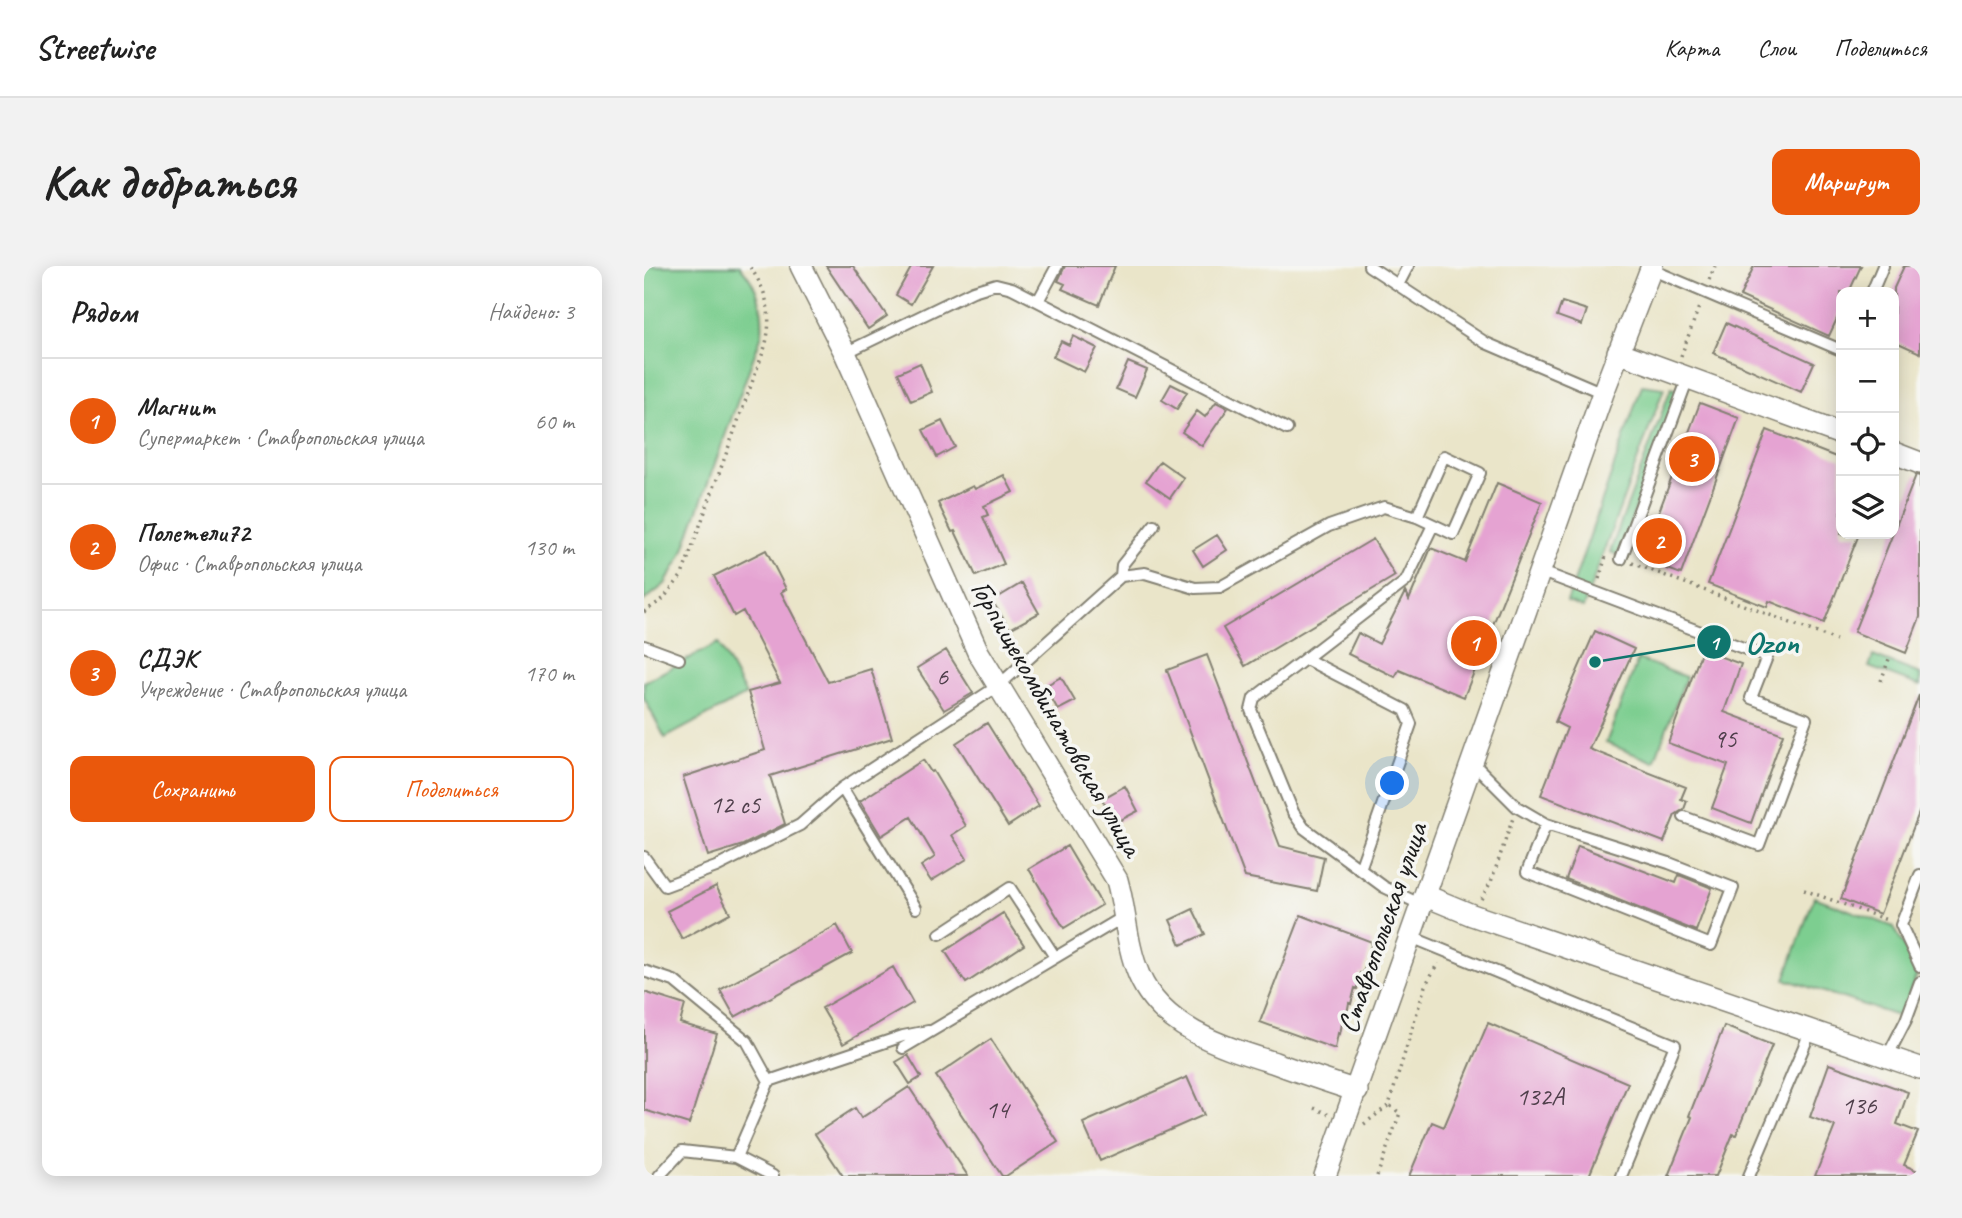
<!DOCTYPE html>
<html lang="ru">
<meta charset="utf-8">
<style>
:root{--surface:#fff;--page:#f2f2f2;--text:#222;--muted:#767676;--line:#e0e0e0;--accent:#ea580c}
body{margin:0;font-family:Caveat,sans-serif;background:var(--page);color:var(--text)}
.controls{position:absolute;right:21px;top:21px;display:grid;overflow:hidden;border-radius:14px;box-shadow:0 4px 18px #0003}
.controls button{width:63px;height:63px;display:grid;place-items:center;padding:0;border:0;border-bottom:2px solid var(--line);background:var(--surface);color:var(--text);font:35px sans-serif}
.you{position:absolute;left:749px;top:518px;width:24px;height:24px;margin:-18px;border:5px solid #fff;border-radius:50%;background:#1a73e8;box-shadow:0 0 0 10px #1a73e833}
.badge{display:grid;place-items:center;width:46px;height:46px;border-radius:50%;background:var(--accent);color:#fff;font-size:23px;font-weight:700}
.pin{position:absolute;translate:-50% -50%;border:4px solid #fff;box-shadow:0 2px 7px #0006}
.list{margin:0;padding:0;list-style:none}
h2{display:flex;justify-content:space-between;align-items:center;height:91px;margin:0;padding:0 28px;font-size:30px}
h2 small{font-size:23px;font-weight:400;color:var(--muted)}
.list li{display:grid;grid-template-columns:46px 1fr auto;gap:21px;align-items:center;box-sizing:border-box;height:126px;padding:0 28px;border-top:2px solid var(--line)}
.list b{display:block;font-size:26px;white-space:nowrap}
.list p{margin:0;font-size:23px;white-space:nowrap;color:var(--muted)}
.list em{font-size:23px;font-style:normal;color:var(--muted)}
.actions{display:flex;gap:14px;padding:21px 28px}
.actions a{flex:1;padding:16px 0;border:2px solid var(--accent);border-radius:14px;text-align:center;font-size:24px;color:var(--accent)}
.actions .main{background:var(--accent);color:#fff}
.icon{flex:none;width:38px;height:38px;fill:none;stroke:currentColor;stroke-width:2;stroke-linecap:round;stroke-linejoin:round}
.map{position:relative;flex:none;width:1276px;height:910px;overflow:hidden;border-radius:14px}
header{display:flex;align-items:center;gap:42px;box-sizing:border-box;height:98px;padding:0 35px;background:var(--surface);border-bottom:2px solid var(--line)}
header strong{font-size:33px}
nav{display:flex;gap:38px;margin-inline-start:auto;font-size:24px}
.intro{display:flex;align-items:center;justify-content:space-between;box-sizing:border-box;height:168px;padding:0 42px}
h1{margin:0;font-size:49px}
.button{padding:18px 32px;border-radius:14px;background:var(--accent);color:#fff;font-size:24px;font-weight:700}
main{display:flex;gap:42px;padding:0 42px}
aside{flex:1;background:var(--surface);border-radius:14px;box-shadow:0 4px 18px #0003}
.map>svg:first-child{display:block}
.green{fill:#7dce90;stroke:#4c7556;stroke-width:2}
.building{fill:#e5a3d2}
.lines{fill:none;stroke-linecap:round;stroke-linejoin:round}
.lane-casing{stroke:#838072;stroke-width:14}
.street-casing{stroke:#838072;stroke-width:24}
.path{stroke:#838072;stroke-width:3.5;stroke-dasharray:2 5;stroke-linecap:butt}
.lane{stroke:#fff;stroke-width:10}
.street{stroke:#fff;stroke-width:21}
.labels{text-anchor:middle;stroke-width:7;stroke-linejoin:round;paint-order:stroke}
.number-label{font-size:26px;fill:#4e3e4a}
.street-label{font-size:30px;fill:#1c1c1c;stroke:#f6f6f2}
.leader{fill:none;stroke:#0f766e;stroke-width:2.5}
.callout-dot{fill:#0f766e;stroke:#f6f6f2;stroke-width:2.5}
.mark-label{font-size:21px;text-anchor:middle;font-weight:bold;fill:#fff}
.callout-label{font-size:32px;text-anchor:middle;font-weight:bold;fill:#0f766e;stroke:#f6f6f2;stroke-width:7;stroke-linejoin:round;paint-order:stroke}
</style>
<header>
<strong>Streetwise</strong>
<nav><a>Карта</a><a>Слои</a><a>Поделиться</a></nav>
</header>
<div class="intro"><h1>Как добраться</h1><a class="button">Маршрут</a></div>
<main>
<aside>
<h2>Рядом<small>Найдено: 3</small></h2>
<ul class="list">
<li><span class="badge">1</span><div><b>Магнит</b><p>Супермаркет · Ставропольская улица</p></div><em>60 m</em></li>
<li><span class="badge">2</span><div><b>Полетели72</b><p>Офис · Ставропольская улица</p></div><em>130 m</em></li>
<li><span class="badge">3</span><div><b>СДЭК</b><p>Учреждение · Ставропольская улица</p></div><em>170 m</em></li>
</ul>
<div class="actions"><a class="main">Сохранить</a><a>Поделиться</a></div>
</aside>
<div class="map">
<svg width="1276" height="910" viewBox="0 0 1276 910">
<rect width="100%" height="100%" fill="#f6f6f2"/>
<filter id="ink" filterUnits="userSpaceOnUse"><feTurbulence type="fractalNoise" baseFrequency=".0143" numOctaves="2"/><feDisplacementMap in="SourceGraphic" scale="14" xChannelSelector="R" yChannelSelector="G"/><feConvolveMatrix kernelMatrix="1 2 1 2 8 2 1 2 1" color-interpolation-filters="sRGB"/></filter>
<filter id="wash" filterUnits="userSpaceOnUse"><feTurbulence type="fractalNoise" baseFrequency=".00686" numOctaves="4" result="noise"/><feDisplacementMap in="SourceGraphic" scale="28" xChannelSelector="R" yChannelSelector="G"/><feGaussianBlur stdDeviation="1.57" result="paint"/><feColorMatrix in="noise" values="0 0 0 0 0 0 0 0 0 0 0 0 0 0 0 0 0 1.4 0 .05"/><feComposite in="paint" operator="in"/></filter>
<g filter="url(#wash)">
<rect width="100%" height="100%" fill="#eae5c9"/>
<path class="green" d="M0,0H96C114,20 120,41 118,68L37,291L21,318L0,335Z
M998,119L1020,122L939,342L923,336Z
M1027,122L1036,125L974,289L966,286Z
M74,377L102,429L21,472L0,432V416Z
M1229,390L1276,408V420L1225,401Z
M994,393L1042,411L1010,496L962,477Z
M1170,631L1250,661L1274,706L1256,751L1141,713Z"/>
<g id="blocks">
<path class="building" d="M182,0H209L243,50L224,63Z
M268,0H289L267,38L252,29Z
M421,0H471L455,39L418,23L421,18L414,15Z
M1110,0H1217L1205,26H1197V44L1185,70L1096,30Z
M1260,0H1276V87L1250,75V22Z
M918,36L943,44L938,59L913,50Z
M1082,57L1170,97L1157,126L1069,87Z
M429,70L453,82L440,106L409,91L417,75L425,79Z
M484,96L503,104L491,131L472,123Z
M276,97L288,126L267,135L254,107Z
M527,118L543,126L533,143L518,134Z
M572,136L584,142L558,180L538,166L553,145L561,151Z
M1056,137L1095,152L1037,308L997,293Z
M298,155L311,181L293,191L279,164Z
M1123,164L1197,193V268H1215L1180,357L1125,335L1123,341L1064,318Z
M516,195L540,212L526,232L502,215Z
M360,209L369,226L340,240L344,249L339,251L360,298L332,310L311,265L308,266L294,237L329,220L331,223Z
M1272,209L1276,210V351L1262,387L1210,366Z
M853,217L898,236L820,431L755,404L751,411L704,388L714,367L735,378L761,326L765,334L787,282L821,296Z
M573,269L583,284L559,300L549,284Z
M729,273L751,310L601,400L579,362Z
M122,284L142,323L137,326L184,416L227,403L248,472L126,510L141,558L99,579L64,590L39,511L121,484L104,426L136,417L99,345L90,350L70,310Z
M378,317L395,347L366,363L348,335Z
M951,365L990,383L945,483L1042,521L1037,533L1043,535L1040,543L1031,549L1020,576L897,529L923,462L911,456Z
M302,384L329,427L300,444L273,402Z
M1058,384L1097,398L1080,446L1139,468L1107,557L1068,542L1084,499L1024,477Z
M563,389L636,580L680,591L673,625L601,611L523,404Z
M417,411L431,435L414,444L401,420Z
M1275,429L1276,544L1236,648L1197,633Z
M343,457L395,540L364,560L312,477Z
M279,494L287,506L289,505L322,560L308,569L323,593L287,615L277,600L291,591L267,551L237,570L216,535Z
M481,520L494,545L471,557L458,533Z
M423,580L458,639L420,662L385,603Z
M934,580L1032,617L1035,609L1068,622L1052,665L922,613Z
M72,620L86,647L38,673L23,645Z
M549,643L561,668L537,679L526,654Z
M359,647L380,679L322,717L301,685Z
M657,649L728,676L719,708L716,707L713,723L711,722L707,738L705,737L702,753L699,752L696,768L694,767L691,783L616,756Z
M193,659L208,687L91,751L76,724Z
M249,701L269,737L199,778L178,742Z
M0,726L41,739L36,757L73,768L45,858L0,844Z
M844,757L984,817L945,910H765L788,856L800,861Z
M1080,760L1128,779L1092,869L1089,868L1072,910H1024L1048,851L1045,850Z
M347,773L414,876L362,910H358L292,810Z
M264,789L277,811L266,818L252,796Z
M1185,798L1264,826L1253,858L1274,866L1260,899L1276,906V910H1171L1191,860L1166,851Z
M543,811L560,849L456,895L439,857Z
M265,821L324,910H199L171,868L211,842L217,852Z"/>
</g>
</g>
<g filter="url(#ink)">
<use href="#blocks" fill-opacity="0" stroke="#838072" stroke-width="2"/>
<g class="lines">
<g class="lane-casing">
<path id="lane" d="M725,0L842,77L959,127
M1006,3L1197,84
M754,19L764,0
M1228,26L1239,0
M394,35L413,0
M201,87L329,25L352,18L368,22L643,163
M800,190L836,207L809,268L773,251Z
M977,293L1044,112
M895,305L1123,391L1107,432L1162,453L1115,579L1040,551
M477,310L478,299L510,259
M0,380L35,393
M662,393L761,444L767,458L716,603
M828,496L873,541L902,558L1025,597L1089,622L1067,679L883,606L902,558
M198,522L272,642
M0,591L21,620L72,601L156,559L198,522L354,420L477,310L501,307L551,322L576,321L685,260L740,241L773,251
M1276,609L1257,659L1276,700
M778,639L740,621L660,562L649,546L607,444L610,432L762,315L789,259
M296,668L366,622L411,691
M767,671L1031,779L977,910
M0,705L30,715L103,775L125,815
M259,782L481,650
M1244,789L1262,754L1276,716
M92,891L129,910
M15,910L38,885L92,891L125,815L259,770L284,765
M1105,910L1167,764"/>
</g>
<g class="street-casing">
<path id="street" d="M157,0L201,87L334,386L473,614C482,646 482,678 495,709C518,763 580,781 631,797C658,807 685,816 713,825
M974,86L1197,168
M1250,187L1276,197
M782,630L828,649L1276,802
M681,910L959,127L1008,0"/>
</g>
<path class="path" d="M1065,14L1071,0
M1037,90L1056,38
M988,297L1192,374
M955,313L962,290
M0,346L19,333L38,309L121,81C129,51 124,25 105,0
M1237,415L1245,393
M1160,624L1243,654
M837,633L847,616L869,552
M670,842L684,848
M720,858L745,839L781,720L794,697
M733,910L756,847L745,839"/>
<use href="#lane" class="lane"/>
<use href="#street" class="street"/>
</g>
</g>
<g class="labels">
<g class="number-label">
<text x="298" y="419">6</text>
<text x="1081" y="481">95</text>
<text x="91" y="547">12 с5</text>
<text x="896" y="839">132А</text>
<text x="1215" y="848">136</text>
<text x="353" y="852">14</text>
</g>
<g class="street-label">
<text transform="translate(413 452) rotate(60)" y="10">Горпищекомбинатовская улица</text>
<text transform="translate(738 662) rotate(-71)" y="10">Ставропольская улица</text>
</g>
</g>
<path class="leader" d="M951 396L1070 376"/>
<g class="callout-dot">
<circle cx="951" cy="396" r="7"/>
<circle cx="1070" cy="376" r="18"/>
</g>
<g class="mark-label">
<text x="1070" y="384">1</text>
</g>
<g class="callout-label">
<text x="1128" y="387">Ozon</text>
</g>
</svg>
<div class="controls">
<button>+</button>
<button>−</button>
<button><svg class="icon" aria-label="locate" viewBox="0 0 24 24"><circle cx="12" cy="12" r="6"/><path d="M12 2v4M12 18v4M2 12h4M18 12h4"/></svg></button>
<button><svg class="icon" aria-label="layers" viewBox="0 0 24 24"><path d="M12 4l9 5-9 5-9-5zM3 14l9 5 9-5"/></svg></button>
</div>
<div class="you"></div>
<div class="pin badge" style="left:830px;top:377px">1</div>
<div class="pin badge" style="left:1015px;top:275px">2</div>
<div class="pin badge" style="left:1048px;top:193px">3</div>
</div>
</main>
